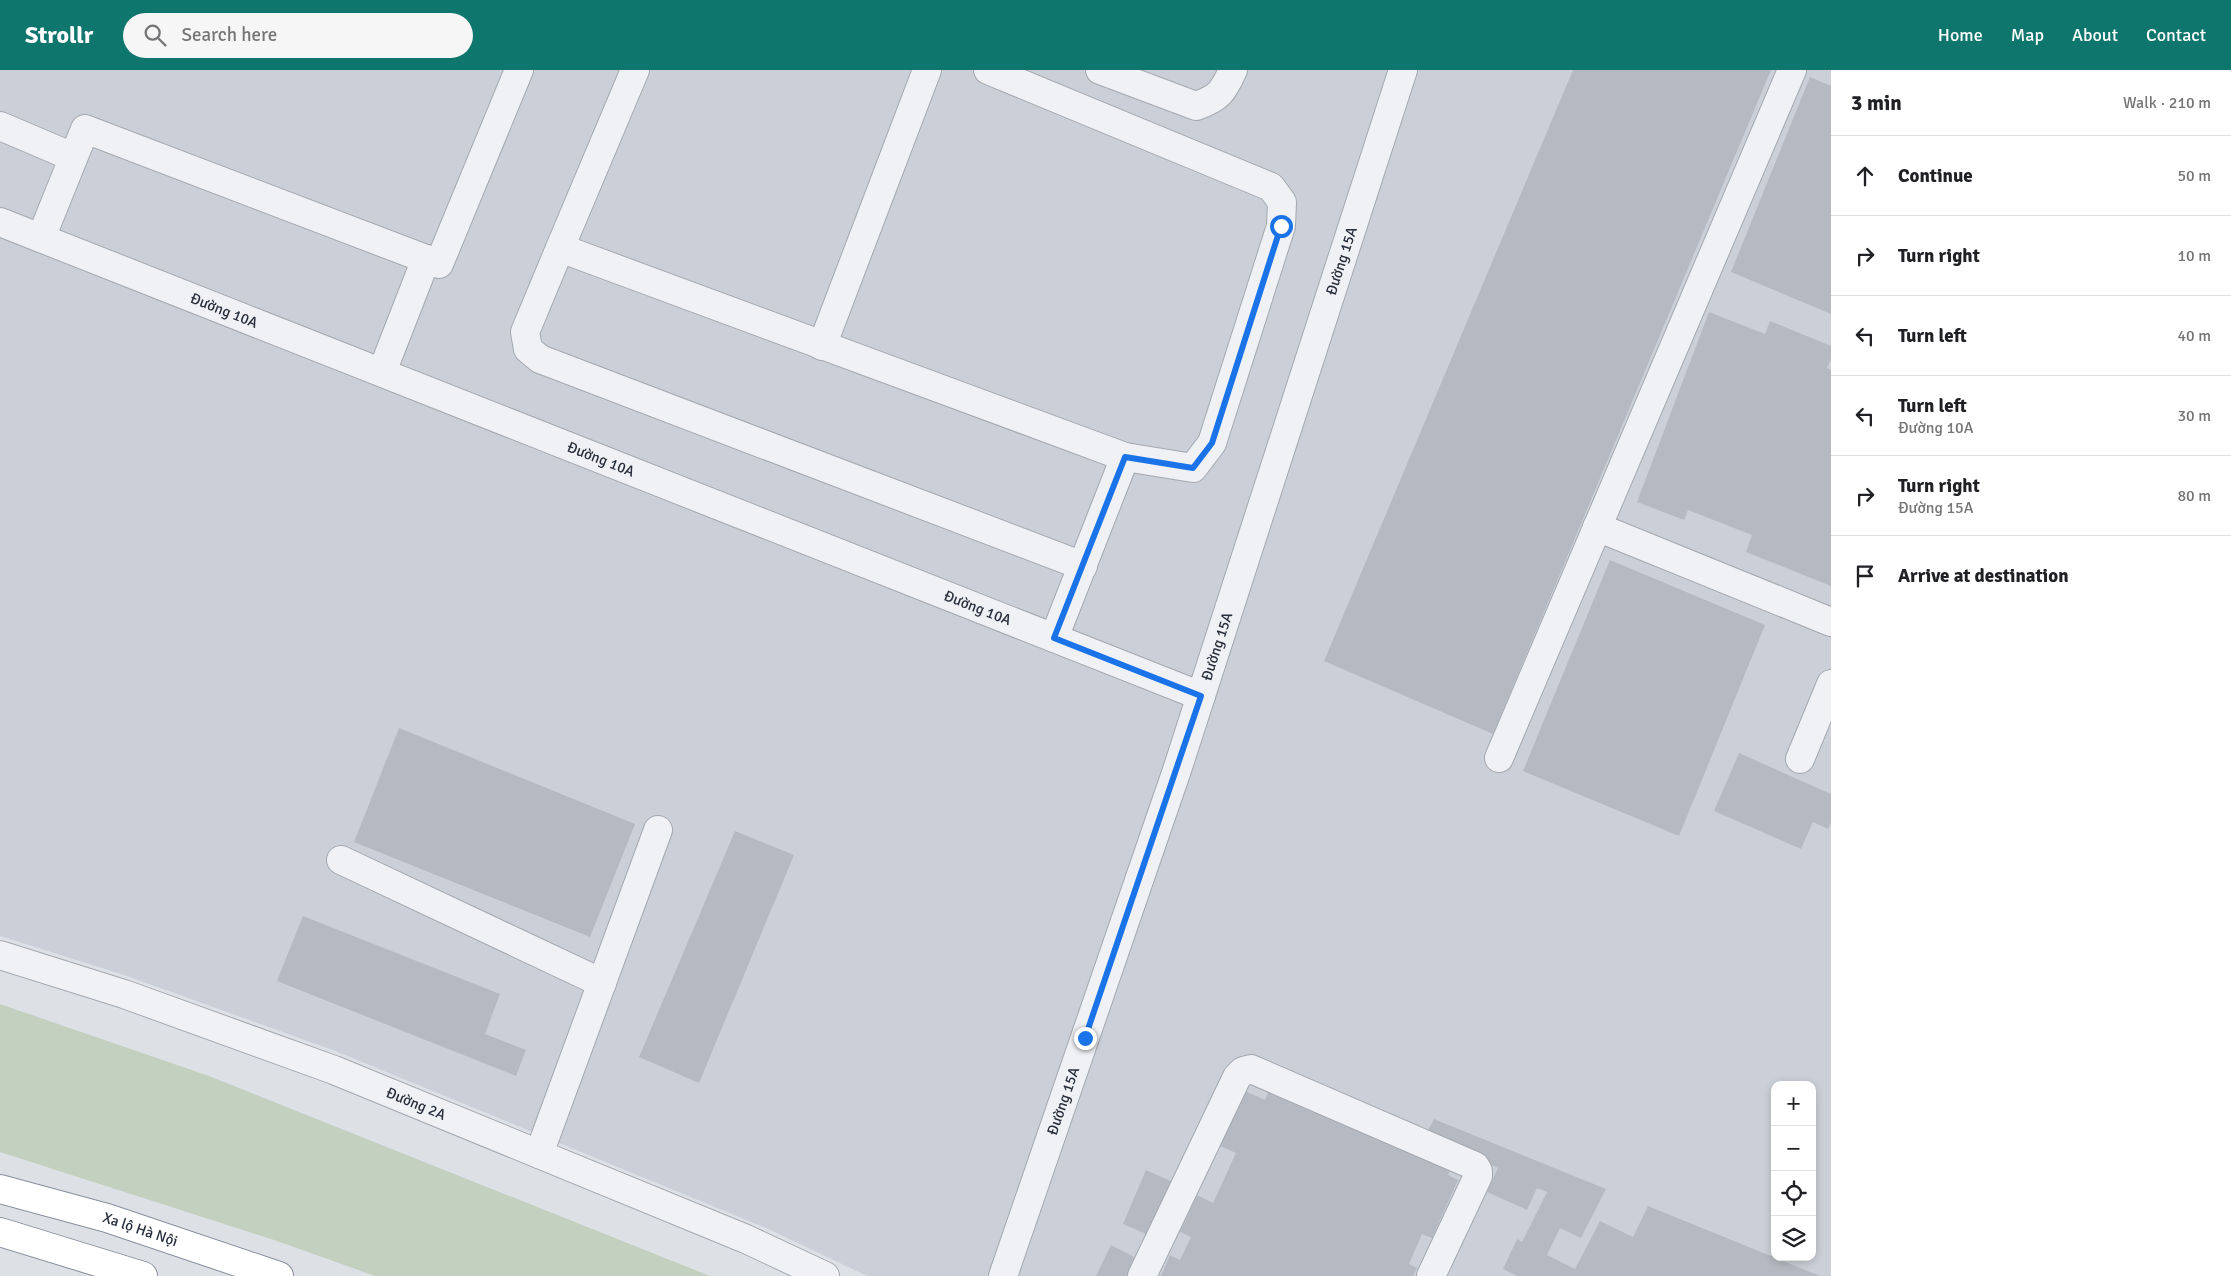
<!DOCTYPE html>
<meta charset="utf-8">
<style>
:root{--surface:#fff;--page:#f6f6f6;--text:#202124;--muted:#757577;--line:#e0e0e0;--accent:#0f766e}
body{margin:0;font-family:Signika,sans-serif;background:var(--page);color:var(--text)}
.controls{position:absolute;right:15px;bottom:15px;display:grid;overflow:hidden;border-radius:10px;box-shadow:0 2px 8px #0003}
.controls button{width:45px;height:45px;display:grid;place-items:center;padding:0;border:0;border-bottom:1px solid var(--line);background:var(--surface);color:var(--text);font:25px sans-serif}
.stop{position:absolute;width:15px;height:15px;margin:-11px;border:4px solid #1a73e8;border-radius:50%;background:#fff}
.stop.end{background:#1a73e8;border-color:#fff;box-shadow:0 1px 5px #0008}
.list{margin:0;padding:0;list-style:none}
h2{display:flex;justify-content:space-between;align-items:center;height:65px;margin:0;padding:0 20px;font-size:21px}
h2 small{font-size:16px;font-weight:400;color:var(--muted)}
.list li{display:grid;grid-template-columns:32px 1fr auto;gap:15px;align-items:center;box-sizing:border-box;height:80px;padding:0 20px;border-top:1px solid var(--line)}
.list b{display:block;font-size:19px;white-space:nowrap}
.list p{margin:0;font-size:16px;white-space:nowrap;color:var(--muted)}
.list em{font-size:16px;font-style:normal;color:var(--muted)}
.icon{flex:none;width:28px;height:28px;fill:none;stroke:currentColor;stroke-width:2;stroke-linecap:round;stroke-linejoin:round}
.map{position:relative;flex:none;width:1831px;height:1206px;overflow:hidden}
header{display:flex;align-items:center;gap:30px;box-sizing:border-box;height:70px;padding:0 25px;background:var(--accent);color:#fff}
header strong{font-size:24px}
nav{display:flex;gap:28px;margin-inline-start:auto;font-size:18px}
.search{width:350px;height:45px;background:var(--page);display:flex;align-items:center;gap:12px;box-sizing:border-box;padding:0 18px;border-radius:28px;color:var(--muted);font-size:19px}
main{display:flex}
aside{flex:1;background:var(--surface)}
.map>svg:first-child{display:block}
.built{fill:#cbd0d8;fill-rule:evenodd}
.green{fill:#c3d0bf}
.building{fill:#b5bac2}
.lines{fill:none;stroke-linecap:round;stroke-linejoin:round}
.minor-casing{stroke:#a3a8b0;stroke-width:30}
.highway-casing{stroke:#868f9c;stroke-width:30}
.minor{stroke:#f0f1f5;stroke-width:28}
.highway{stroke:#fff;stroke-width:28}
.route{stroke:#1a73e8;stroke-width:6}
.labels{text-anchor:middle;stroke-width:5;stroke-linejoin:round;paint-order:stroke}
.street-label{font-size:15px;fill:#282f3c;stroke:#ecf0f4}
</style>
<header>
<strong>Strollr</strong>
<div class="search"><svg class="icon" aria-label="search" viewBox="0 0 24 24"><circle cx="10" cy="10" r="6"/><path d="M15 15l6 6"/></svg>Search here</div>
<nav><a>Home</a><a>Map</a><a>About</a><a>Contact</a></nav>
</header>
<main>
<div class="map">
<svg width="1831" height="1206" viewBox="0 0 1831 1206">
<rect width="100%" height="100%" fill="#dde1e6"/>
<path class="built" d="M0,0H1831V1206H867L766,1158L335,981L124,905L0,866ZM1775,1015H1812V1187H1775Z"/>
<path class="green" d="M0,934L209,1006L710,1206H375L277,1171L0,1082Z"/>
<path class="building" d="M1573,0H1771L1493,664L1324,591Z
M1810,7L1831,16V244L1731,202Z
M1709,242L1765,264L1770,251L1831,276V289L1827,298L1831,300V516L1746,482L1752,465L1688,440L1684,450L1637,432Z
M1610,490L1765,555L1679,766L1523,701Z
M399,658L635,754L590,867L354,772Z
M1739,683L1831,724V752L1828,759L1813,752L1801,779L1714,741Z
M735,761L794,785L699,1013L639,987Z
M303,846L500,924L485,964L526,980L516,1006L277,911Z
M1270,1018L1450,1100L1448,1105L1458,1110L1432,1168L1422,1164L1409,1194L1417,1198L1413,1206H1161L1170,1185L1180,1190L1191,1167L1180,1162L1197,1125L1213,1133L1236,1083L1220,1076L1245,1021L1265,1030Z
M1434,1049L1606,1119L1581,1168L1560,1158L1547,1185L1575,1199L1600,1151L1633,1167L1648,1136L1820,1206H1517L1503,1199L1517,1169L1522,1172L1547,1122L1537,1118L1527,1140L1487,1122L1498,1098L1427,1062Z
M1146,1100L1175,1113L1151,1166L1123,1154Z
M1111,1175L1134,1187L1126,1206H1096Z"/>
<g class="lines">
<g class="minor-casing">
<g id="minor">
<path d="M988,0L1271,117L1282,132L1281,156L1212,373L1193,398L1125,387L560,178L525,262L528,279L540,289L1083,496"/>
<path d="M1100,0L1196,36C1219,28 1223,22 1233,0"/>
<path d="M0,56L73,87"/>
<path id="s1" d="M0,152L1201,626"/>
<path d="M41,168L85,59L439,194L519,0"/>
<path d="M560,178L635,0"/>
<path d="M822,276L927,0"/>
<path d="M382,302L426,189"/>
<path d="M1597,457L1831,552"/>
<path d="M1054,568L1125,387"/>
<path d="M1499,688L1792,0"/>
<path d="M1800,689L1831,614"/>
<path d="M341,790L602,913"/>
<path id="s2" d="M0,885L124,924L334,1000L746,1169L825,1206"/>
<path d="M539,1084L658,760"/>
<path id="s3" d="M1003,1206L1177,700L1403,0"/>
<path d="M1142,1206L1237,1007L1243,1001L1251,999L1475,1096L1478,1101V1106L1431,1206"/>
</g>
</g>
<g class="highway-casing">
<g id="highway">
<path id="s4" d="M0,1119L107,1148L279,1206"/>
<path d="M0,1162L143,1206"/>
</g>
</g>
<use href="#minor" class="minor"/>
<use href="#highway" class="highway"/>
</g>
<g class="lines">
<path class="route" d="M1085,968L1201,626L1054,568L1125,387L1193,398L1212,373L1281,156"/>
</g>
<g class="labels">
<g class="street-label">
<text dy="5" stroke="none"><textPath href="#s3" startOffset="1070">Đường 15A</textPath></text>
<text dy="5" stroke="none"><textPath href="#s1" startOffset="241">Đường 10A</textPath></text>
<text dy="5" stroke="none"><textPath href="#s1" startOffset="646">Đường 10A</textPath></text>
<text dy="5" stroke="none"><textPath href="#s1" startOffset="1051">Đường 10A</textPath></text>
<text dy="5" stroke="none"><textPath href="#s3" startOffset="665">Đường 15A</textPath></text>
<text dy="5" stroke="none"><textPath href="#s3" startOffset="185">Đường 15A</textPath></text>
<text dy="5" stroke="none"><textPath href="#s2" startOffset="442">Đường 2A</textPath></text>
<text dy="5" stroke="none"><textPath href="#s4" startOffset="146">Xa lộ Hà Nội</textPath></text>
</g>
</g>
</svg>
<div class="controls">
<button>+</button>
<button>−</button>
<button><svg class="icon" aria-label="locate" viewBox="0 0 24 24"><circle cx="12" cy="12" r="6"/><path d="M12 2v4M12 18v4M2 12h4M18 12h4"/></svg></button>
<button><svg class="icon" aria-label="layers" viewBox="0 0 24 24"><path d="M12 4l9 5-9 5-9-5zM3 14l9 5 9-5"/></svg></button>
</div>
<div class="stop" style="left:1281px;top:156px"></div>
<div class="stop end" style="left:1085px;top:968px"></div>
</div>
<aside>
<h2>3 min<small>Walk · 210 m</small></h2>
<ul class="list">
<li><svg class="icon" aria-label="ahead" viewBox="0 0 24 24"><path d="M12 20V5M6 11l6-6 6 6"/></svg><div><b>Continue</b></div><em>50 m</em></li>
<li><svg class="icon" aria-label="right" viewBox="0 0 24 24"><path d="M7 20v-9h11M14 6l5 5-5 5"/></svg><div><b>Turn right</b></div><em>10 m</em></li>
<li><svg class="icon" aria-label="left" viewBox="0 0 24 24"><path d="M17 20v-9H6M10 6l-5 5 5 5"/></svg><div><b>Turn left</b></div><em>40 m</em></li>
<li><svg class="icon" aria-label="left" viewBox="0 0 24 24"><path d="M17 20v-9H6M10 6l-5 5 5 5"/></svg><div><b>Turn left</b><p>Đường 10A</p></div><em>30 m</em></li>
<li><svg class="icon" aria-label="right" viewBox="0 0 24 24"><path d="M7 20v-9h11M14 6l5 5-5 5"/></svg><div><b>Turn right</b><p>Đường 15A</p></div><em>80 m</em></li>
<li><svg class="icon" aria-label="arrive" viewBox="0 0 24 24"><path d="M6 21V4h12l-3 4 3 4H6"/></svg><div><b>Arrive at destination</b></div></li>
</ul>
</aside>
</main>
